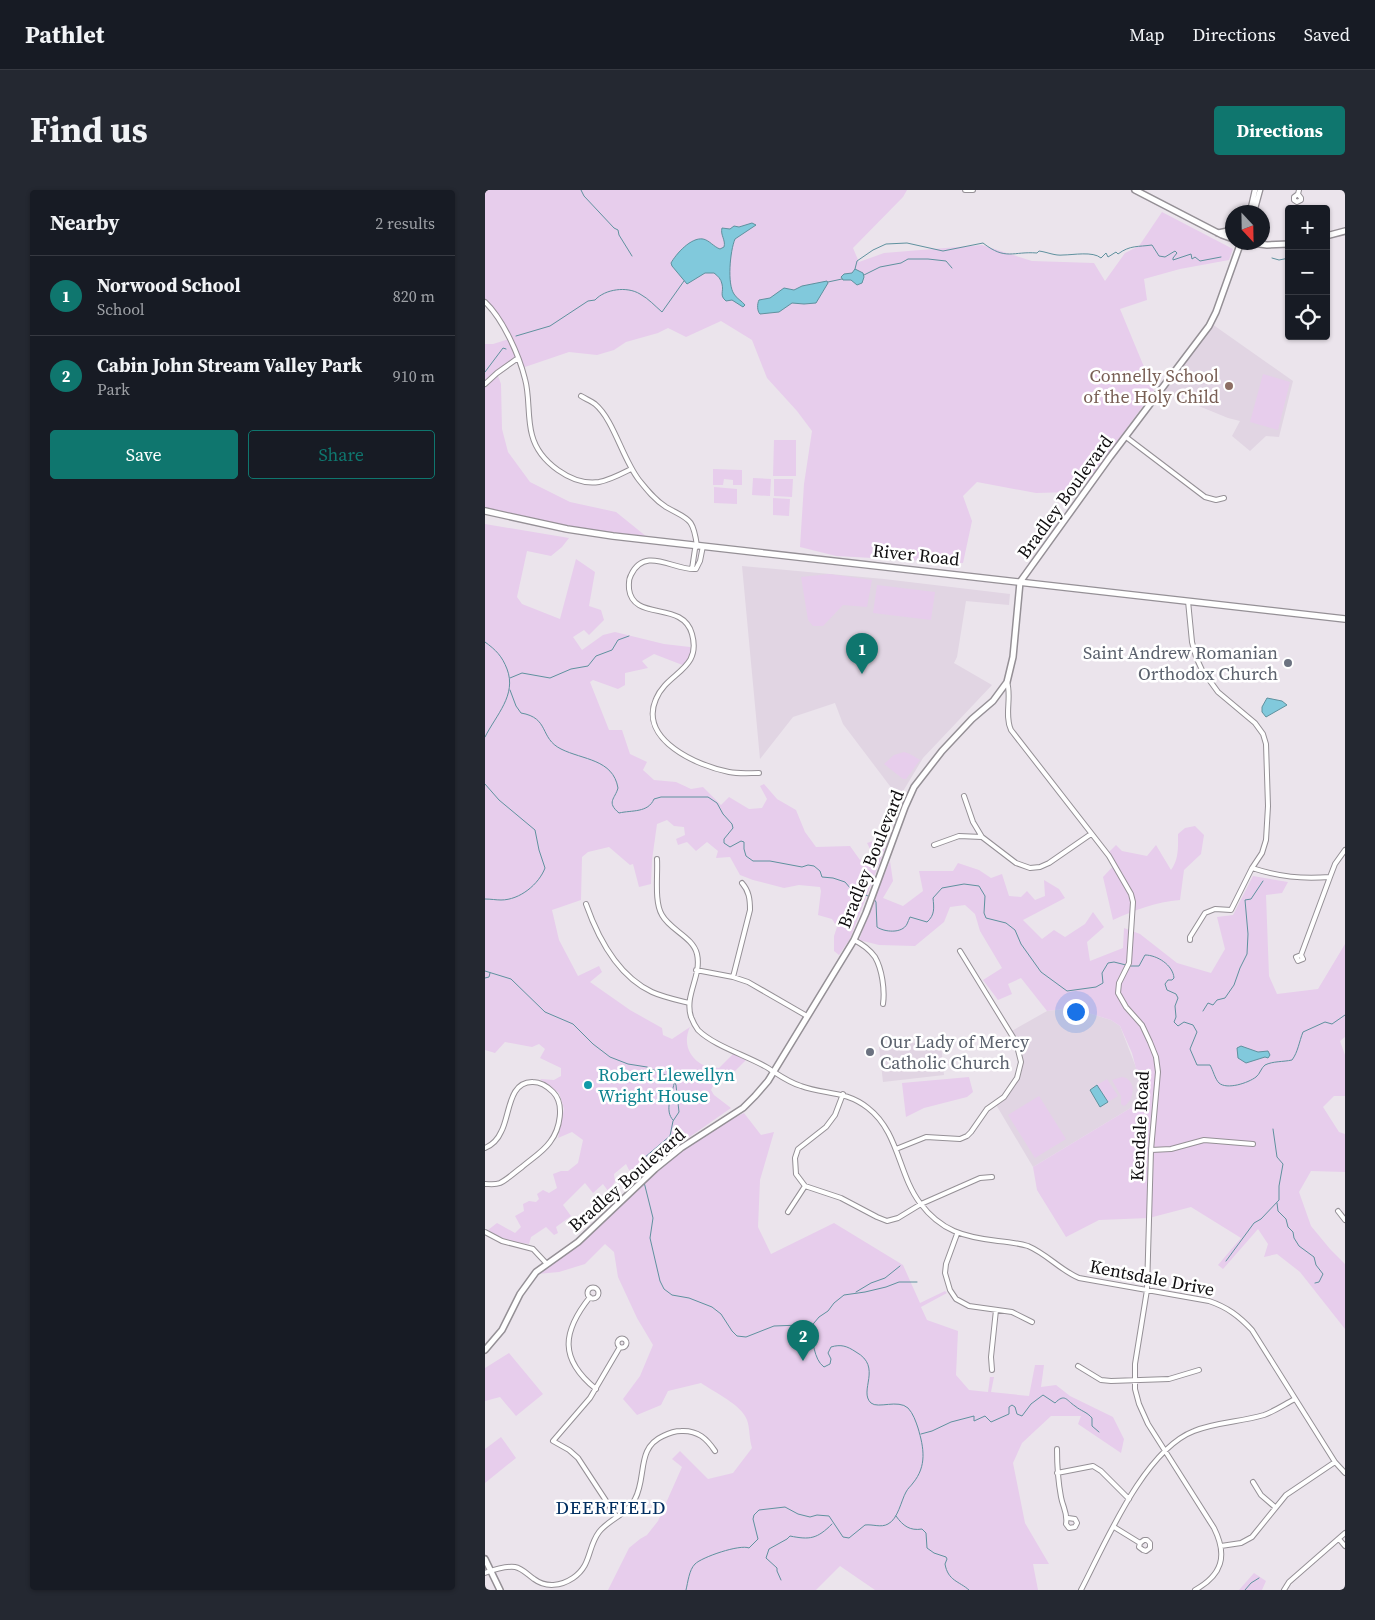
<!DOCTYPE html>
<meta charset="utf-8">
<style>
:root{--surface:#171b24;--page:#242831;--text:#f1f3f6;--muted:#9ea1a6;--line:#363941;--accent:#0f766e}
body{margin:0;font-family:"Source Serif 4",serif;background:var(--page);color:var(--text)}
.controls{position:absolute;right:15px;top:15px;display:grid;overflow:hidden;border-radius:5px;box-shadow:0 1px 4px #0004}
.controls button{width:45px;height:45px;display:grid;place-items:center;padding:0;border:0;border-bottom:1px solid var(--line);background:var(--surface);color:var(--text);font:25px sans-serif}
.compass{position:absolute;left:740px;top:15px;width:45px;height:45px;border-radius:50%;background:var(--surface);box-shadow:0 1px 4px #0004;rotate:158deg}
.you{position:absolute;left:590px;top:821px;width:18px;height:18px;margin:-12px;border:4px solid #fff;border-radius:50%;background:#1a73e8;box-shadow:0 0 0 8px #1a73e833}
.badge{display:grid;place-items:center;width:32px;height:32px;border-radius:50%;background:var(--accent);color:#fff;font-size:16px;font-weight:700}
.pin{position:absolute;translate:-50% -41px;filter:drop-shadow(0 1px 2px #0008)}
.pin::after{content:'';position:absolute;top:26px;width:18px;height:15px;background:inherit;clip-path:polygon(0 0,100% 0,50% 100%)}
.list{margin:0;padding:0;list-style:none}
h2{display:flex;justify-content:space-between;align-items:center;height:65px;margin:0;padding:0 20px;font-size:21px}
h2 small{font-size:16px;font-weight:400;color:var(--muted)}
.list li{display:grid;grid-template-columns:32px 1fr auto;gap:15px;align-items:center;box-sizing:border-box;height:80px;padding:0 20px;border-top:1px solid var(--line)}
.list b{display:block;font-size:19px;white-space:nowrap}
.list p{margin:0;font-size:16px;white-space:nowrap;color:var(--muted)}
.list em{font-size:16px;font-style:normal;color:var(--muted)}
.actions{display:flex;gap:10px;padding:15px 20px}
.actions a{flex:1;padding:11px 0;border:1px solid var(--accent);border-radius:5px;text-align:center;font-size:18px;color:var(--accent)}
.actions .main{background:var(--accent);color:#fff}
.icon{flex:none;width:28px;height:28px;fill:none;stroke:currentColor;stroke-width:2;stroke-linecap:round;stroke-linejoin:round}
.map{position:relative;flex:none;width:860px;height:1400px;overflow:hidden;border-radius:5px}
header{display:flex;align-items:center;gap:30px;box-sizing:border-box;height:70px;padding:0 25px;background:var(--surface);border-bottom:1px solid var(--line)}
header strong{font-size:24px}
nav{display:flex;gap:28px;margin-inline-start:auto;font-size:18px}
.intro{display:flex;align-items:center;justify-content:space-between;box-sizing:border-box;height:120px;padding:0 30px}
h1{margin:0;font-size:35px}
.button{padding:12px 22px;border-radius:5px;background:var(--accent);color:#fff;font-size:18px;font-weight:700}
main{display:flex;gap:30px;padding:0 30px}
aside{flex:1;background:var(--surface);border-radius:5px;box-shadow:0 1px 4px #0004}
.map>svg:first-child{display:block}
.built{fill:#e1d5e3}
.green{fill:#e7cdec}
.water{fill:#81c9dc;stroke:#5f919e}
.lines{fill:none;stroke-linecap:round;stroke-linejoin:round}
.stream{stroke:#5f919e;stroke-width:1}
.minor-casing{stroke:#959096;stroke-width:6}
.tertiary-casing{stroke:#959096;stroke-width:7}
.secondary-casing{stroke:#959096;stroke-width:8}
.primary-casing{stroke:#959096;stroke-width:8}
.minor{stroke:#fff;stroke-width:4}
.tertiary{stroke:#fff;stroke-width:4.5}
.secondary{stroke:#fff;stroke-width:5}
.primary{stroke:#fff;stroke-width:5.5}
.education-dot{fill:#8d6e63;stroke:#fff;stroke-width:2}
.worship-dot{fill:#6b7280;stroke:#fff;stroke-width:2}
.culture-dot{fill:#0f9aa8;stroke:#fff;stroke-width:2}
.labels{text-anchor:middle;stroke-width:5;stroke-linejoin:round;paint-order:stroke}
.education-label{font-size:18px;fill:#785e54;stroke:#fff;text-anchor:end}
.street-label{font-size:18px;fill:#0f0d0f;stroke:#fff}
.worship-label{font-size:18px;fill:#5b616d;stroke:#fff;text-anchor:end}
.culture-label{font-size:18px;fill:#0d838f;stroke:#fff;text-anchor:start}
.neighbourhood-label{font-size:19px;letter-spacing:1px;fill:#012e60;stroke:#fff}
</style>
<header>
<strong>Pathlet</strong>
<nav><a>Map</a><a>Directions</a><a>Saved</a></nav>
</header>
<div class="intro"><h1>Find us</h1><a class="button">Directions</a></div>
<main>
<aside>
<h2>Nearby<small>2 results</small></h2>
<ul class="list">
<li><span class="badge">1</span><div><b>Norwood School</b><p>School</p></div><em>820 m</em></li>
<li><span class="badge">2</span><div><b>Cabin John Stream Valley Park</b><p>Park</p></div><em>910 m</em></li>
</ul>
<div class="actions"><a class="main">Save</a><a>Share</a></div>
</aside>
<div class="map">
<svg width="860" height="1400" viewBox="0 0 860 1400">
<rect width="100%" height="100%" fill="#ebe4ec"/>
<path class="built" d="M727,134L808,191L794,247L781,246L765,261L747,246L755,231L743,228L677,201Z
M257,376L399,389L525,404L524,415L481,411L472,467L469,473L507,495L438,568L414,608L358,534L350,513L308,527L275,569Z
M587,818L626,830L635,836L652,880L655,894V907L649,916L548,977L510,913L526,899L536,873L535,863L525,842L562,821Z
M443,851L444,855L456,854L459,885L398,892L394,857Z"/>
<path class="green" d="M0,0H422L418,7L368,58L374,72L399,63L497,55L547,71L609,73L620,91L640,63L654,56L677,22L748,59L744,70L695,79L659,89L662,110L635,119L669,201L603,291L587,302L551,303L492,292L478,306L487,331L478,373L351,366L315,357L319,294L327,241L312,221L282,188L267,150L236,131L201,147L183,138L173,143L141,152L129,160L112,165L84,162L37,178L33,169L12,183L16,194L17,239L23,262L45,292L85,312L131,322L162,347L128,346L0,321V154H8L24,149L18,137L0,112Z
M778,184L805,192L793,240L765,232Z
M289,250H311V286H288Z
M228,279L257,280V295H248V290L239,289L238,295H228Z
M268,288L286,289L285,306L267,305Z
M289,289H308L307,307L289,306Z
M229,297L252,299V314L229,313Z
M288,308L305,309L304,326L288,325Z
M0,334L84,348L77,357L66,366L42,361L32,407L37,414L75,429L91,369L110,382L104,416L116,420L119,430L104,445L99,440L88,447L97,460L118,445L130,442L179,454L205,457L206,466L200,476L169,464L157,471L163,478L140,483V495L133,499L108,490L105,492L124,540H137L145,564L162,572L158,580L169,590L191,592L206,599L218,597L236,615L244,607L264,619L277,618L282,609L275,596L279,594L292,609L311,620L320,642L331,657L365,656L375,670L383,668L386,661L382,653L394,649L402,653L365,749L354,765L349,761V746L352,737L347,729L333,725L336,701L335,697L314,695L299,698L268,690L255,685L245,667L231,668L233,661L222,652L211,661L202,652L193,655L191,649L200,645L199,637L189,636L182,630L172,634L167,670L166,694L154,697L148,674L145,675L124,657L103,662L97,667L96,710L67,720L74,750L93,786L114,776L117,782L105,792L145,820L177,838L178,845L187,849L205,837C198,852 203,867 218,875C222,878 229,877 234,878L248,864L261,870L247,884L230,892L226,900L229,905L246,918L163,976L165,978L155,987L145,1000L144,980L141,974L129,984L130,992L123,1001L118,994L108,1003L100,993L78,1015L86,1026L71,1037L73,1043L69,1045L61,1037L46,1047L44,1054C29,1052 16,1049 3,1040L12,1033L30,1043L36,1037L30,1026L39,1021L38,1014L44,1011L51,1012L54,1009L52,1004L58,1000L64,1003L72,998L68,984L76,981H83L93,973L98,950L87,942L73,948L79,919L74,903L55,889L69,890L76,886V878L55,868L60,859L54,854L47,857L20,852L10,863L0,860Z
M344,384L387,390L382,417L358,415L338,436H328L323,430L316,387Z
M392,395L450,402L446,430L388,423Z
M419,562L425,564L435,570L421,589H418L399,574L409,565Z
M710,636L719,645L716,664L699,680L695,710C671,712 650,720 628,730L618,687L631,673L624,662L631,655L637,661L662,666L671,655L686,680C694,669 693,657 693,644L700,638Z
M405,671L408,691L398,708L418,716L438,701L434,681H468L473,673L494,680L506,688L517,684L524,706L536,707L542,701L550,710L560,706L559,690L574,699L580,708L538,730L557,749L569,740L580,747L600,734L608,722L619,737L602,752L605,771L638,758L639,738L655,744L692,773L726,783L740,759L732,727L748,725L768,686L803,692L797,703L781,705L784,786L792,804L833,799L860,754V847L855,851L860,865V906H849L838,917L854,942L860,944V982L826,981L814,1002L826,1036L845,1059L860,1074V1139L815,1082L792,1064L779,1067L783,1054L773,1039L738,1079L733,1075L756,1048L706,1017L664,1028L614,1030L581,1047L552,1000L548,977L649,916L655,907V894L647,863L635,836L626,830L587,818L562,821L536,788L523,794L527,804L513,810L498,790L517,778L495,741L490,724L480,715L465,717L459,732L430,756L394,755L374,750L390,707Z
M484,887L488,902L482,907L439,918L421,927L417,893Z
M637,887C652,889 650,910 639,916L636,914V906L627,890Z
M622,889L633,906L623,912L612,895Z
M554,906L581,949L550,968L523,925Z
M259,923L276,945L289,942L275,990L273,1037L286,1064L349,1033L418,1075L435,1113L460,1101L462,1103L436,1117L442,1130L473,1141L471,1185L484,1200L503,1202L505,1187H509L506,1202L544,1206L550,1175H559L556,1197L571,1195L585,1206L628,1227L639,1249L636,1263L593,1234L596,1226H566L537,1253L528,1273L540,1333L564,1374H548L553,1400H390L355,1376L331,1400H123L144,1358L155,1349L162,1345L173,1331L197,1277L187,1269L195,1261L223,1289L248,1283L267,1258C264,1249 265,1238 262,1230C257,1215 229,1202 216,1193L183,1201L176,1215L152,1225L138,1209L155,1186L168,1155L152,1128L133,1087L129,1062L120,1054L100,1074L74,1082L52,1084L84,1061L160,988L224,939Z
M24,1163L58,1204L31,1226L15,1207L0,1211V1178Z
M16,1247L31,1268L0,1293V1259Z
M769,1383L781,1391L777,1400H754Z"/>
<path class="water" d="M267,33L271,35L250,49C245,61 242,94 249,104C251,108 257,111 260,115L258,117L247,110L241,111C234,105 239,102 237,94C236,89 233,86 229,83H220L202,94L187,76L186,73C191,64 206,47 218,49C224,50 229,57 235,59L239,57C241,50 235,45 237,38L245,39L249,36L254,37Z
M370,79L378,83L379,87L377,93L372,95L366,90H358L356,87L359,84L367,83Z
M342,91L343,93L331,113L319,114L307,113L294,122L275,124C272,121 272,114 274,110L285,108L299,98L309,100L317,96Z
M782,508L797,511L802,515L781,527L777,522V517Z
M756,856L773,862L783,861L785,865L783,868L780,867L761,873L753,868L752,858Z
M612,895L623,912L615,917L605,900Z"/>
<g class="lines">
<path class="stream" d="M96,0L99,6L129,38L133,40L134,45L147,66
M787,68L794,70L804,68
M370,79L372,71L388,60L401,54L422,53L458,61L498,53C521,71 528,61 552,63L554,61C562,62 570,66 578,65C588,65 608,61 616,68L621,63L623,67L631,62L633,64C645,55 653,57 667,55L674,66L680,67L690,61L692,63L688,68V70L706,64L707,69L710,67L715,71L736,67
M379,85L395,77L416,73L423,69H443L461,71L467,78
M343,92L357,89
M31,146L65,136L103,111L110,110C120,99 142,96 155,104C164,109 170,116 177,122L199,91
M0,182L18,158L21,159
M0,452C11,460 17,466 22,479C32,505 11,525 0,547
M25,488L37,483L65,488L86,479L103,476L111,466L127,460L133,450L144,446
M25,500L31,516L36,523C65,528 54,548 76,559C98,570 128,569 133,598C130,609 121,612 134,623C147,620 163,623 169,609L176,607H223L232,613L238,624L247,634L248,638L239,649V653L245,657L256,651L259,652V659L261,666L268,671H285L317,677L323,675L329,676L335,681L337,687L348,688L360,692L366,699L383,706
M0,594L14,610L50,640L54,660L60,678C54,694 35,710 16,710C11,710 6,709 0,709
M389,709L391,712L392,737C399,742 417,744 422,734C423,732 424,729 425,727L442,732C450,725 449,718 448,708L457,698L479,694L494,696L500,706L499,723L501,728L521,733L530,740L536,754L556,782L582,801L611,797L618,793L617,783L623,773L629,772L641,775
M645,776H654L660,765C672,765 688,775 689,788L687,790H683L680,794L682,800L691,804L693,808L690,816L691,827L689,832L693,836L699,832L708,835L712,842L705,859L712,875H725C728,880 730,889 734,893C742,900 763,893 771,887C775,884 776,878 780,875C788,871 798,872 807,870C813,862 814,852 818,842L840,832L847,834L860,825
M0,781L26,789L60,822L88,834L108,854L125,867L143,874L162,877L187,888L191,895L194,922L188,931L185,946L159,968L154,975L152,982L157,989
M0,788L4,787L5,783
M718,821L723,813L728,815L732,810L740,808L749,795L755,778L762,764L763,744L760,710L766,709L778,691
M188,930C179,921 187,904 189,894
M159,992L168,1028L165,1048L175,1091L179,1099L187,1105L204,1108L227,1117L236,1124L247,1141L252,1146L261,1147L289,1136L316,1135L324,1139C329,1150 328,1169 339,1177L345,1174L346,1169L343,1163L346,1157C356,1154 362,1156 371,1162C398,1177 373,1201 386,1213C393,1219 413,1209 423,1218C428,1223 431,1232 433,1238C439,1258 442,1276 428,1293C426,1296 423,1298 421,1302C416,1311 413,1329 403,1334C396,1338 388,1334 380,1335L364,1348L358,1347L344,1326L332,1325L325,1327L313,1324L300,1317L274,1320L269,1325L268,1329L273,1349L264,1358C255,1354 217,1367 210,1374C204,1380 203,1392 201,1400
M792,1013L793,1021L801,1029L803,1037L808,1042L809,1048L814,1056L829,1067L831,1075L838,1084L834,1092L830,1093
M741,1071L769,1033L776,1029L794,1010V996L798,974L792,967L788,939
M371,1102L386,1093L400,1088L415,1076
M324,1139L334,1127L343,1121L349,1113L359,1105L380,1102L401,1097L414,1092H432
M436,1244L447,1241L466,1232L489,1226V1231L500,1226L506,1232L524,1224V1217L527,1215L530,1217L532,1224L537,1226L546,1214L558,1205L570,1213C580,1203 581,1210 590,1216C596,1221 602,1222 607,1228V1236L614,1242
M411,1326C418,1336 425,1341 437,1339L441,1343L442,1358L449,1363L461,1367L462,1369L460,1374C463,1391 474,1391 484,1400
M296,1390L292,1381V1378L281,1368L284,1359L302,1349L305,1346C325,1350 332,1349 347,1334
M760,1400L766,1393L774,1388"/>
<g class="minor-casing">
<path id="minor" d="M480,0H488
M813,4L816,8V10L812,12L809,10V7L813,4L814,0
M0,112C18,129 34,165 40,189C45,207 42,227 47,245C54,272 87,296 114,292C125,290 136,284 146,279
M0,194L12,183L33,168
M96,206C101,209 106,211 110,214C129,230 137,268 154,290C162,300 170,310 181,317C204,330 208,327 212,356L210,359L207,379
M641,247L720,307L731,310L739,308
M218,356L215,371L211,379C189,381 160,355 146,385C143,390 144,394 144,399C148,432 198,410 207,444C217,480 182,482 171,509C153,550 213,576 244,582C254,584 264,583 274,583
M703,411L707,452L711,467L717,480L733,502L770,533L778,544L781,554L783,616L781,650L777,663L767,678L746,720L730,719L720,723L705,747V750
M522,492C527,507 519,525 526,540L624,666L646,704L648,712L644,773L634,793L633,803L641,817L657,835L665,852L671,867L673,882L666,960L662,1100L650,1174V1199L654,1214L663,1234L729,1338C743,1366 737,1385 710,1400
M479,606L488,632L497,647
M449,655L474,646L497,647L531,673L545,678L555,677L564,673L606,644
M172,669C173,685 169,712 177,725C185,740 208,747 212,764C217,786 199,805 206,827C208,832 210,836 213,840C229,856 263,866 283,878C294,885 303,892 316,896C340,905 360,900 383,918C414,942 413,984 435,1013C456,1041 479,1047 513,1051C523,1052 533,1053 543,1056C562,1064 575,1080 594,1088L724,1111C742,1117 754,1126 767,1140L850,1272L860,1283
M767,678C795,687 816,689 845,687L850,674L860,660
M101,714C113,748 133,786 167,802C178,807 192,810 204,813
M369,750C377,754 385,760 390,767C397,779 400,800 398,814
M816,765L818,769L813,771L811,767L816,765L845,687
M211,780L248,787L263,792L322,826
M248,787L265,720C265,709 264,701 257,693
M358,904L350,925L341,937L313,959L310,968L311,984L320,996L356,1008L392,1027L402,1031L413,1028L436,1014L495,988L507,987
M0,958C7,955 13,949 16,942C25,926 23,891 48,892C56,892 63,897 68,902C80,914 75,939 65,952C58,962 46,969 37,977C30,982 23,989 15,993C10,995 5,994 0,994
M411,959L441,947L475,949L482,946L486,942L502,919L519,907L532,888L536,872L531,852L475,761
M666,960L686,959L719,950L768,954
M853,1021L860,1030
M303,1022L320,996
M0,1042L17,1051L48,1059L62,1074
M472,1044L461,1074L460,1083L465,1100L471,1109L484,1116L527,1122L547,1132
M102.5 1103a5.5 5.5 0 1 1 11 0a5.5 5.5 0 1 1-11 0Z
M105,1107C77,1142 74,1169 111,1199
M132.5 1153a4.5 4.5 0 1 1 9 0a4.5 4.5 0 1 1-9 0Z
M593,1176L616,1190L626,1191L684,1189L714,1180
M507,1180L506,1167L511,1120
M572,1259C572,1276 573,1291 576,1307C578,1318 583,1323 581,1334L584,1338L590,1337L592,1333L590,1329L583,1328
M572,1283L608,1276L616,1281L644,1309
M768,1292L776,1305L790,1317
M131,1326L93,1268L84,1260L68,1251L105,1208L135,1157
M629,1337L655,1353L654,1357L658,1360L661,1361L665,1358V1353L662,1350H659L655,1353
M854,1349L860,1356
M736,1356L756,1353L767,1347L801,1305L850,1272
M0,1383C8,1380 21,1376 30,1377C37,1378 43,1385 49,1389C61,1398 76,1396 88,1388C107,1375 102,1358 114,1342C124,1329 143,1324 150,1309C162,1287 151,1258 178,1246C184,1243 190,1241 196,1241C213,1240 222,1249 230,1261
M596,1400C620,1354 659,1260 709,1241C731,1232 756,1232 779,1225C790,1221 800,1214 810,1209
M799,1400L804,1392L860,1343"/>
</g>
<g class="tertiary-casing">
<path id="tertiary" d="M765,22L770,0
M769,22L775,0"/>
</g>
<g class="secondary-casing">
<path id="secondary" d="M650,0L737,45L748,49
M733,43L748,40
M841,46L860,41
M760,52L782,55L804,54
M0,1160L17,1140L35,1104L51,1082L93,1052L170,979L196,958L258,918L270,906L283,891L369,750L381,723L420,617L429,597L457,561L487,529L508,511L522,492L528,467L535,392L625,267L724,136L731,122L756,52
M0,1369L15,1400"/>
</g>
<g class="primary-casing">
<path id="primary" d="M0,321L82,339L128,346L860,429"/>
</g>
<use href="#minor" class="minor"/>
<use href="#tertiary" class="tertiary"/>
<use href="#secondary" class="secondary"/>
<use href="#primary" class="primary"/>
</g>
<circle class="education-dot" cx="744" cy="196" r="5"/>
<g class="worship-dot">
<circle cx="803" cy="473" r="5"/>
<circle cx="385" cy="862" r="5"/>
</g>
<circle class="culture-dot" cx="103" cy="895" r="5"/>
<g class="labels">
<g class="education-label">
<text x="734" y="192">Connelly School<tspan x="734" dy="21">of the Holy Child</tspan></text>
</g>
<g class="street-label">
<text transform="translate(580 307) rotate(-54)" y="6">Bradley Boulevard</text>
<text transform="translate(431 365) rotate(6)" y="6">River Road</text>
<text transform="translate(386 669) rotate(-68)" y="6">Bradley Boulevard</text>
<text transform="translate(655 936) rotate(-87)" y="6">Kendale Road</text>
<text transform="translate(142 990) rotate(-41)" y="6">Bradley Boulevard</text>
<text transform="translate(667 1088) rotate(11)" y="6">Kentsdale Drive</text>
</g>
<g class="worship-label">
<text x="793" y="469">Saint Andrew Romanian<tspan x="793" dy="21">Orthodox Church</tspan></text>
<text x="395" y="858" text-anchor="start">Our Lady of Mercy<tspan x="395" dy="21">Catholic Church</tspan></text>
</g>
<g class="culture-label">
<text x="113" y="891">Robert Llewellyn<tspan x="113" dy="21">Wright House</tspan></text>
</g>
<g class="neighbourhood-label">
<text x="126" y="1324">DEERFIELD</text>
</g>
</g>
</svg>
<div class="controls">
<button>+</button>
<button>−</button>
<button><svg class="icon" aria-label="locate" viewBox="0 0 24 24"><circle cx="12" cy="12" r="6"/><path d="M12 2v4M12 18v4M2 12h4M18 12h4"/></svg></button>
</div>
<svg class="compass" viewBox="-18 -18 36 36"><path d="M0-13l5 13h-10z" fill="#e53935"/><path d="M0 13l5-13h-10z" fill="#9ea1a6"/></svg>
<div class="you"></div>
<div class="pin badge" style="left:377px;top:484px">1</div>
<div class="pin badge" style="left:318px;top:1171px">2</div>
</div>
</main>
